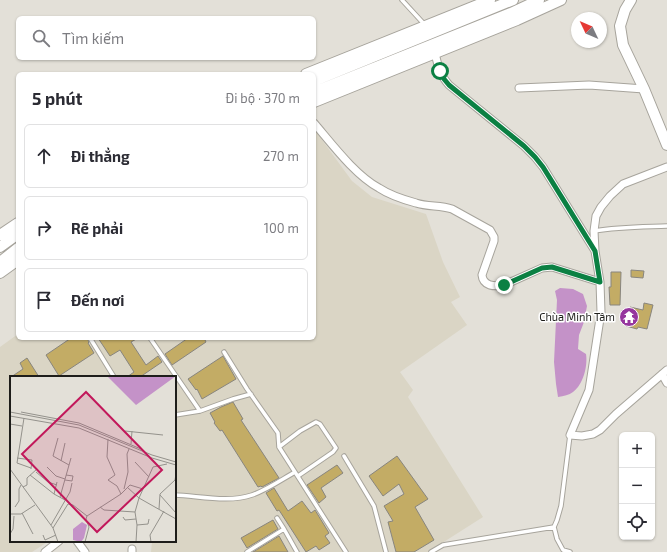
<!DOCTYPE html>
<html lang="vi">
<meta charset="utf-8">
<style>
:root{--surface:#fff;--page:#f7f7f7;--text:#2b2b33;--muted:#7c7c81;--line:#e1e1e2}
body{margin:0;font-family:"Exo 2",sans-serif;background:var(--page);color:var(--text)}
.controls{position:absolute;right:12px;bottom:12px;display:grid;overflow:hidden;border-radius:6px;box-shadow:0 1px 3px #0004}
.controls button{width:36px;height:36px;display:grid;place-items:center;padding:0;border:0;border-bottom:1px solid var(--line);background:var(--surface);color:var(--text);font:20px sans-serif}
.compass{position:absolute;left:571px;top:12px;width:36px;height:36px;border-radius:50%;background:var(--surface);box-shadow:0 1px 3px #0004;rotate:314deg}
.stop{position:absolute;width:12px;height:12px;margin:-9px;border:3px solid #0b8043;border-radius:50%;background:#fff}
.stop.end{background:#0b8043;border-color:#fff;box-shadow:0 1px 4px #0008}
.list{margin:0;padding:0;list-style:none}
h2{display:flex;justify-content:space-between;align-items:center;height:52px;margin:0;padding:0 16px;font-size:17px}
h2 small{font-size:13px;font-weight:400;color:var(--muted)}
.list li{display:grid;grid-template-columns:26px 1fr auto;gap:12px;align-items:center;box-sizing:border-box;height:64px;margin:0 8px 8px;padding:0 8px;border:1px solid var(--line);border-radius:6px}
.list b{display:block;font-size:15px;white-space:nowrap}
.list em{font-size:13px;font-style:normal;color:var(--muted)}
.icon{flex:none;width:22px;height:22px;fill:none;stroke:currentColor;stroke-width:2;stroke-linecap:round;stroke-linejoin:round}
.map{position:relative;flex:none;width:667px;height:552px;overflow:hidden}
.search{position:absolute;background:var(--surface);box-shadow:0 1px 3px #0004;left:16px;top:16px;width:300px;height:44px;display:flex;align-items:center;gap:10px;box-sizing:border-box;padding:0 14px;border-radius:6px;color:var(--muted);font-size:15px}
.panel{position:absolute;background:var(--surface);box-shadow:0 1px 3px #0004;left:16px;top:72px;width:300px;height:268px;border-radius:6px}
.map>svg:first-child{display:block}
.built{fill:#dad5c5}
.water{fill:#c492c8}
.building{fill:#c3ac65;stroke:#88857e}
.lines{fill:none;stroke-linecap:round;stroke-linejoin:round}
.lane-casing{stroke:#a7a49c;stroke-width:5.5}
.street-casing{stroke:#a7a49c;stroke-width:9}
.secondary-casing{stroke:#a7a49c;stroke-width:12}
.lane{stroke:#fff;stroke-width:3.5}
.street{stroke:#fff;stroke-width:7}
.secondary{stroke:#fff;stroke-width:10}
.route{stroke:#0b8043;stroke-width:5}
.labels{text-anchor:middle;stroke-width:3;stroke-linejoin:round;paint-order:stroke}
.poi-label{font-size:11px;fill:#1e1d1a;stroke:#fff;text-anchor:end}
.inset-road{fill:none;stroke:#94928c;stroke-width:1}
.view{fill:#c2185b;fill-opacity:0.15;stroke:#c2185b;stroke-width:2}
.inset-edge{fill:none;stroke:#1e1d1a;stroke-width:2}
</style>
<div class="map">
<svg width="667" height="552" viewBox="0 0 667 552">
<rect width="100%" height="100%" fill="#e3e0d8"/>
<path class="built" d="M314,129L352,181L372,197L426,214L443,262L460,297L451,302L467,325L400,372L413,390L408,397L483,517L428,552H151L152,542L175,541V377H11V541H49L32,552H0V347L18,334V338H314Z"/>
<path class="water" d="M560,288L573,289L583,294L587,306L584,322L579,335L578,349L586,354C588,366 583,385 573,392C569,395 564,396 558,397L556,384L554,362L557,300L555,291Z"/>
<path class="building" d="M631,270L644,271L643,278L631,277Z
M611,272H621L620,305H610L609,287H611Z
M644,303L653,305L647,329L638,327L637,329L626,326L630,307L643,310Z
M71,338H87L89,342L88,343L94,353L59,376L46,355Z
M98,338H138L131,342L146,365L158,356L162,362L140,377H127L134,372L120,350L110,356Z
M188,338H204L206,342L172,365L165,354Z
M223,356L236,379L202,399L197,389L196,390L188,379Z
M27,358L39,377H11L23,369L20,363Z
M233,402L243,419L241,420L279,478L262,487L261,486L258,487L222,430L220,431L214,423L215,422L210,413L221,407Z
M397,456L428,499L415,507L434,540L414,552H396L388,522L393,521L384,506L404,494L399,484L383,496L369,476Z
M337,465L343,473L321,488L326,497L319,503L307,485Z
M274,488L288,511L302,501L311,513L315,510L329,533L325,536L330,543L319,550L316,546L306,552L279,510L277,511L266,493Z
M273,520L278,529L247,548L241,538Z
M279,536L288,552H253Z"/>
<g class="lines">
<g class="lane-casing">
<path id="lane" d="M402,0L425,25
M594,231C619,227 643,227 667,226
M90,338L114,377
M150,338L200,411
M224,352L247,389L278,433L279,447L346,552
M175,415L200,411L233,399L251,394
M279,447L300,431L316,422L320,424L336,448L333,452L298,476
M344,456L374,506L386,552
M175,495C199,496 229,503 252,495C267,490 281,480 295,472
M277,518L284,529L297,552
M554,527L557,539L563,550L570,552
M247,552L284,529
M431,552L443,545L554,527L557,520L561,506L570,435"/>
</g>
<g class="street-casing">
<path id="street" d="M435,53C438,66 440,75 449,85L524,146L535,157L543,167L595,251
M519,88L589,85L644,89
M314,123C332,144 355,175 379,188C388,194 405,200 416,203C428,207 440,205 452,209L490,230L494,237V241L482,275C483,286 494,287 504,285L542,268L552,267L600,282L601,312L589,390L570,435L582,436L593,434L600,430L616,414L667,370
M600,282L595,251L594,231L596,216L601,207L610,196L623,184L667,167
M662,374L667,383
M77,541L85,552
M45,552L59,541
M132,552V549"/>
</g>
<g class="secondary-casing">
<path id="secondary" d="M631,0L625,10L620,26L623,45L644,89L667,145
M306,74L490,0
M314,81L513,0
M314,92L511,13L539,0
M314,102L517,20L561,0
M0,235L18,223
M0,247L18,234
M0,262L18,248
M0,273L18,260"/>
</g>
<use href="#lane" class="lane"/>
<use href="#street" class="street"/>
<use href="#secondary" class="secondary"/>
</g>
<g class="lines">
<path class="route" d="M440,71L444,79L449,85L524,146L535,157L543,167L595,251L600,282L552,267L542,268L504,285"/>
</g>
<defs>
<g id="temple-disc" transform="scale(1)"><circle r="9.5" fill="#96369e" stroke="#fff"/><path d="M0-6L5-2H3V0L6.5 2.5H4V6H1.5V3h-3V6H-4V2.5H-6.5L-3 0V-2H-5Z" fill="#fff"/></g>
</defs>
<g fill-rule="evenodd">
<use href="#temple-disc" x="629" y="317"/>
</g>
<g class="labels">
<g class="poi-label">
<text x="615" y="321">Chùa Minh Tâm</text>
</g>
</g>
<g transform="translate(10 376)">
<rect width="166" height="166" fill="#e3e0d8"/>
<path d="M97,0H166L126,29ZM72,146L77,149L74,162L71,166L63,164V153Z" fill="#c492c8"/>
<path class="inset-road" d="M0,36L69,49L142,79L166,86M11,36L69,47L131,73M0,40L69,52L142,82L166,89M14,42L7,87L21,92M0,48L12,50M115,55L153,59M48,62L43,80L59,89M166,65V84M121,68L122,55M7,82L22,84L21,93M51,85L55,67M125,86L139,101M37,91L46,100L55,103M0,93L43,152L48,166M26,96L38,106L47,109M20,99L44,118M55,104L62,105L63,100L56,99M47,106L44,118L55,124M13,111L17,109V102L27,93M117,111L129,122L166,143M114,113L118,96L117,78L119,73M111,118L120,109L133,113M150,119L166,137M50,121L61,82M5,131L9,125V113L11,109M90,131L94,134L125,136M149,133L150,118L165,104L166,98M12,137L23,158M0,138H11L25,129M113,141L115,144L126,143M41,149L60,116L62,107M127,149L138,148L139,143M43,152L58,128L63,129L77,140L111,118L107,110L98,104L105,99L97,81L98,63M0,158L3,153L4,140M33,159L35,164L46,159M75,166L79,151L76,143L77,140M126,166L127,149L125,136L129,122L143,91L157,88M141,166L140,159L154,135"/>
<path class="view" d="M76,16L152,94L87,156L12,78Z"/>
<rect width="166" height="166" class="inset-edge"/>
</g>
</svg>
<div class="controls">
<button>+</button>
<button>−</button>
<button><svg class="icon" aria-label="locate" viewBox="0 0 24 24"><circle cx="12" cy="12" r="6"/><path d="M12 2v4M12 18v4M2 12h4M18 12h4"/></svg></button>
</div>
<svg class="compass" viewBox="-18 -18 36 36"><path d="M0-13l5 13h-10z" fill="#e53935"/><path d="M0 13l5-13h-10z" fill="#7c7c81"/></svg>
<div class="stop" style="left:440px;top:71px"></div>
<div class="stop end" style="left:504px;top:285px"></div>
<div class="search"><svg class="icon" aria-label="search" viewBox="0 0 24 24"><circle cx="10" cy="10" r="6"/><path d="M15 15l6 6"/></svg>Tìm kiếm</div>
<section class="panel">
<h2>5 phút<small>Đi bộ · 370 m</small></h2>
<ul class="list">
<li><svg class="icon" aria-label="ahead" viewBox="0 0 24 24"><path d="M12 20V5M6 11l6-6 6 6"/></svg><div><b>Đi thẳng</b></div><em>270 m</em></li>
<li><svg class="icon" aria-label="right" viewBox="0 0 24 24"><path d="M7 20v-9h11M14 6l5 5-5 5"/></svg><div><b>Rẽ phải</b></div><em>100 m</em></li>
<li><svg class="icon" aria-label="arrive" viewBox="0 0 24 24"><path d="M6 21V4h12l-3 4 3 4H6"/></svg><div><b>Đến nơi</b></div></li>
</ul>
</section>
</div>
